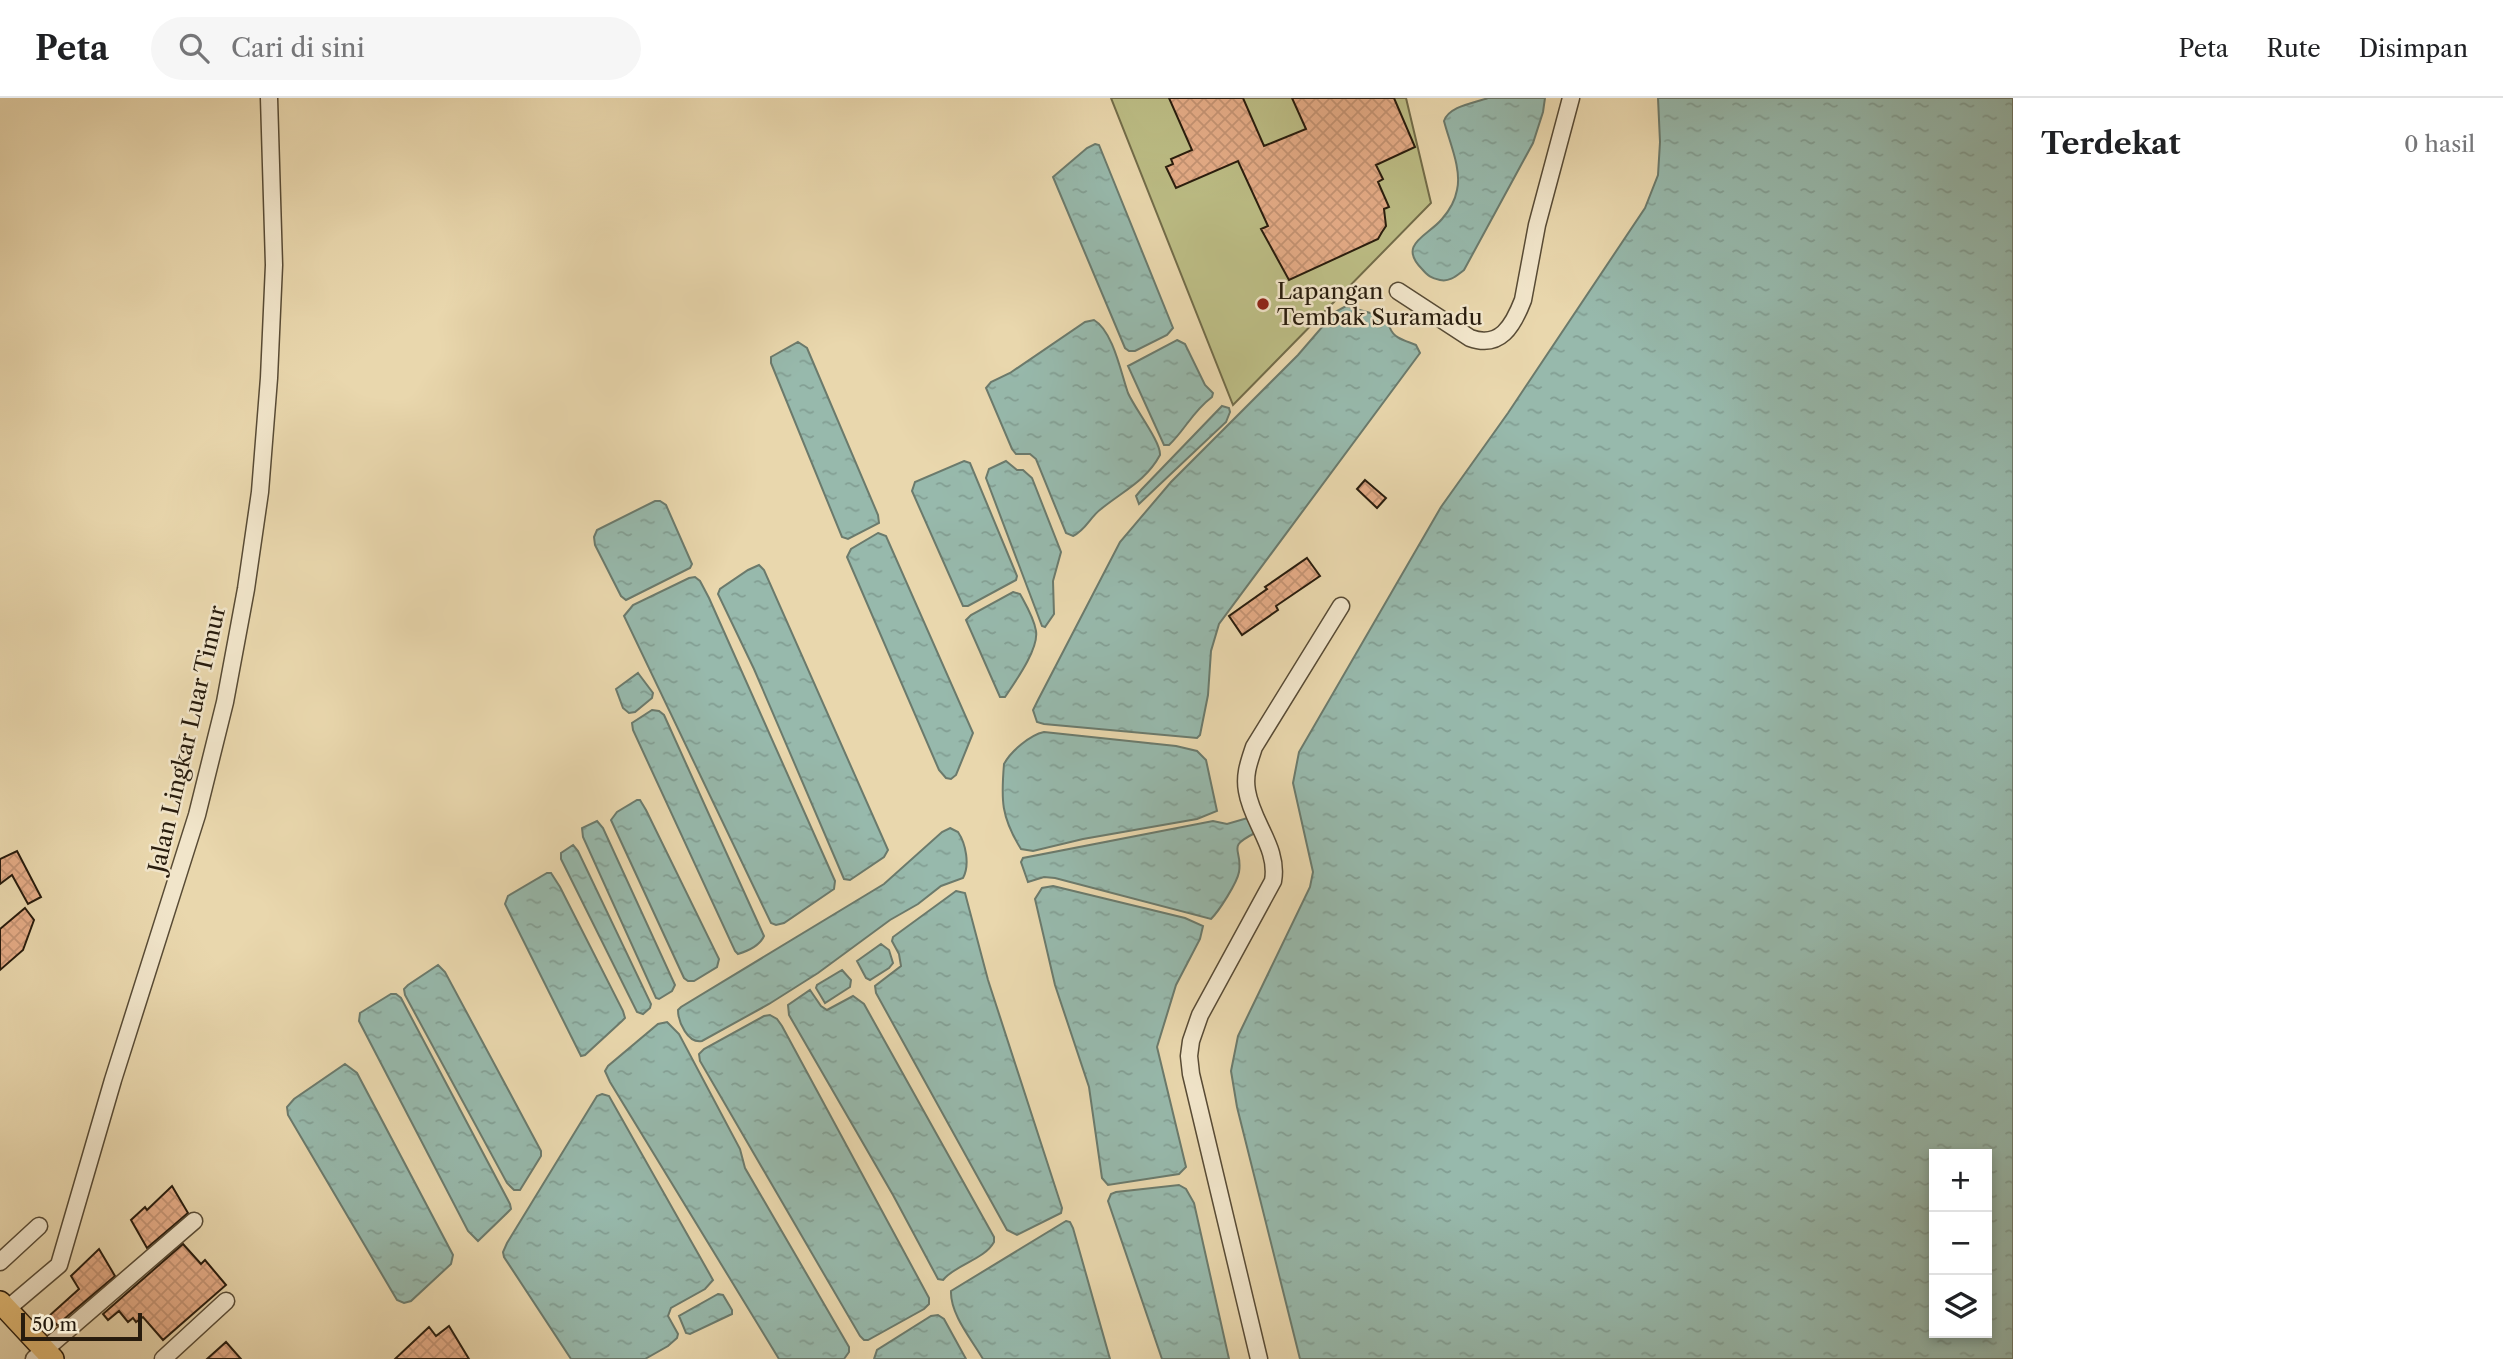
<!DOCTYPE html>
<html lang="id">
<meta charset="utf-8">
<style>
:root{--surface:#fff;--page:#f6f6f6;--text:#202124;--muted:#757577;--line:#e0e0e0}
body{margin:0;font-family:"Libre Caslon Text",serif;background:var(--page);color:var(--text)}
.controls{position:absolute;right:21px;bottom:21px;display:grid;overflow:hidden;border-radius:0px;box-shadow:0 4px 10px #0003}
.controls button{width:63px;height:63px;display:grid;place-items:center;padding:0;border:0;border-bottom:2px solid var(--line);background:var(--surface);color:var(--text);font:35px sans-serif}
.scale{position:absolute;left:21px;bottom:18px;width:121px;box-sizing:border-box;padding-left:7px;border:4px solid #281c0d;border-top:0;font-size:19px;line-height:24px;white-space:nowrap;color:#281c0d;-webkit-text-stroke:5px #f1e5ca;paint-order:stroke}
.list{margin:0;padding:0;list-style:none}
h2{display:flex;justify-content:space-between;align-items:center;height:91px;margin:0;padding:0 28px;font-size:30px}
h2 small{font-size:23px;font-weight:400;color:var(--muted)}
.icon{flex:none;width:38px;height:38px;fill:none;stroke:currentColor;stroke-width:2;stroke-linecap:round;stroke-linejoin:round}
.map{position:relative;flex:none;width:2013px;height:1261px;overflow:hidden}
header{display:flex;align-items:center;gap:42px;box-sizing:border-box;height:98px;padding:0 35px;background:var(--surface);border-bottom:2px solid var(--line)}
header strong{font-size:33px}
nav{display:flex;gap:38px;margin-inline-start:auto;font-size:24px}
.search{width:490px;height:63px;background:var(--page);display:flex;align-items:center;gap:18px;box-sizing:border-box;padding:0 24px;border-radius:38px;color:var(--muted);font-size:26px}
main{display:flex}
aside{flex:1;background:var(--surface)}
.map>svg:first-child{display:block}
.pitch{fill:#bcbd85;stroke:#726c49;stroke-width:2}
.water{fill:url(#water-ripples);stroke:#6b7a6c;stroke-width:2;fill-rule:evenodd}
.building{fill:url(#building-cross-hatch);stroke:#281c0d;stroke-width:2}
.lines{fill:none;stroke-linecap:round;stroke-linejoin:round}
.minor-casing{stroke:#584b35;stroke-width:19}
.major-casing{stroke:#281c0d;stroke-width:24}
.minor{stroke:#f1e5ca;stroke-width:16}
.major{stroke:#e4bc76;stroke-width:21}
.poi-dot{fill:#8f2418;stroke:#f1e5ca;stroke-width:2.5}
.labels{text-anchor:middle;stroke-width:5;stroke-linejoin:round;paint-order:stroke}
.poi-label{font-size:23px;fill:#281c0d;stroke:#f1e5ca;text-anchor:start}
.street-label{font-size:23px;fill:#281c0d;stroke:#f1e5ca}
</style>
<header>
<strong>Peta</strong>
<div class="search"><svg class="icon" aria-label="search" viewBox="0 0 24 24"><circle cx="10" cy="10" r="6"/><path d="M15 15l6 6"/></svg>Cari di sini</div>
<nav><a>Peta</a><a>Rute</a><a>Disimpan</a></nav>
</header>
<main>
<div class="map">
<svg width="2013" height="1261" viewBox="0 0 2013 1261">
<defs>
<pattern id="water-ripples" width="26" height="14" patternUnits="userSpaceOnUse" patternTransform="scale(1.75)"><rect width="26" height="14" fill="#97b9ac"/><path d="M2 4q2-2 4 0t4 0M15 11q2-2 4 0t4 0" fill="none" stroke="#829e93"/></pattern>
<pattern id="building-cross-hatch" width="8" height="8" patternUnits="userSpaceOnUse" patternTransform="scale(1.75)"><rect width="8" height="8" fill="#e5ac87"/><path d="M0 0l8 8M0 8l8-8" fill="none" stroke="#c49373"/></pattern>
</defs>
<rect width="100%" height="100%" fill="#e9d7ad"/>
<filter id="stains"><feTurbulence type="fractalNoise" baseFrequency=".00286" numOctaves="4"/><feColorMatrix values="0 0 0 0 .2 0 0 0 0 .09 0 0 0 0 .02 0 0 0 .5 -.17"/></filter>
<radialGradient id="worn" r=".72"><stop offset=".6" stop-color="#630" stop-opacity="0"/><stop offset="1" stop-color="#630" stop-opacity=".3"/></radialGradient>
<path class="pitch" d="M1111,0H1406L1431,105L1233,307Z"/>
<path class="water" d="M1488,0H1545L1543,14L1533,45L1464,172C1456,178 1450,184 1440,182C1431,180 1428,178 1422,171C1397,146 1428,138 1442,121C1449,113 1455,103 1457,92C1462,71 1449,43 1444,23C1449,8 1474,5 1488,0Z
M1658,0H2013V1261H1300L1237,1009L1231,973L1238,938L1310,789L1313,774L1293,685L1299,654L1441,409L1508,315L1645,110L1658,77L1660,44ZM1987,1056V1235H1934V1056Z
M1095,46L1099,47L1173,230L1167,237L1135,253H1129L1125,250L1053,79L1087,50Z
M1346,208L1384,219C1387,222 1388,226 1390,230C1394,241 1407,243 1416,247L1420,255L1219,526L1211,553L1208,597L1200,637L1197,640L1044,626L1037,624L1033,612L1038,602L1120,444L1171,384L1298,257L1335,214Z
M1094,222C1113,233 1121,275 1128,295C1135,311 1161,344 1160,357C1146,383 1123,393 1101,411C1090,419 1086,432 1073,438L1066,435L1036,361L1030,356H1016L1012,351L986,290L991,284L1010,275L1085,224Z
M1177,242L1185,246L1205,287L1213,295L1212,299C1192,314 1185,332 1169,347H1164L1128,268Z
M798,244L807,250L878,417L879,425L848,441L842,439L771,265V259Z
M1222,308L1229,310L1230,314L1226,324L1139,406L1136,398L1141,392Z
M964,363L970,365L1017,478L1016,482L968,508H963L912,393L915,384Z
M1006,363L1017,372H1023L1032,380L1061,454L1053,483L1054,516L1045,529L1042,528L986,380L989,371Z
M655,403H660L666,407L692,466L690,470L626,502L621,498L595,447L594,439L597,432Z
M878,435L886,438L973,635L956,677L951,681L946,680L939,672L847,459L851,451Z
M759,467L764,472L888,752L884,759L850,782L844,781L754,571L718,496L720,491L748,472Z
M695,479L700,483L709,500L835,783L834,791L784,825L776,827L771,825L624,518L633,507L689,480Z
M1013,494L1020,496C1026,507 1034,520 1036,533C1039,551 1015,584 1005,599H1000L966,522L971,517Z
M638,575L653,595L652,600L635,614L629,615L623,610L616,591Z
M652,612L659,613L664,617L764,838C760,847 748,853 738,856L735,853L633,632L632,625Z
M1044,634L1176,648L1197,653L1206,662L1217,713L1197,721L1083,741L1033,753L1021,751C1001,719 1001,702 1004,666C1011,653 1030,637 1044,634Z
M637,702H640L646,712L719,861L717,869L694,883H688L684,880L611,722L617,714Z
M1251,719L1255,735C1225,750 1243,750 1239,774C1237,785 1219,813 1211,821L1055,780L1044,779L1028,784L1021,764L1023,760L1213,723L1227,726Z
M597,723L603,730L675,887L672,893L659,901L656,900L583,739L582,730Z
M950,730L958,734C966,746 970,767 963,780L941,788L918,806L890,822L818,875L769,906L702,943C688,946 678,924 678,912L681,909L884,786L942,734Z
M573,747L578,753L651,906L650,910L643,916L637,914L561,761V755Z
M547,775H551L560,789L623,913L625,920L622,923L585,957L581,958L505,806L508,798Z
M1053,788L1185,820L1203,828L1200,841L1176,887L1157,949L1186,1069L1179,1076L1108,1087L1102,1080L1089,989L1055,887L1035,801L1042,790Z
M956,793L965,795L988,882L1062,1110L1061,1115L1017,1137L1007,1132L876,895L875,888L901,868L899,856L892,843L893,839Z
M881,846L889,852L893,865L889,870L870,882L866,880L857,863Z
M438,867L445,874L541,1053V1058L520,1092H514L507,1085L405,897L404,891L408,887Z
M842,872L851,882L850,889L825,905L816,890L817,887Z
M810,892L821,908L827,912L853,898L864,906L994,1139V1144C984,1162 956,1166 943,1182L938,1181L893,1097L789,917L788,907Z
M391,896H396L401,900L510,1106L511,1111L507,1115L478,1143L468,1133L359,923L360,915Z
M770,917L777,921L782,928L929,1200V1206L924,1211L868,1242H864L860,1238L700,963L699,956L704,951L764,918Z
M667,924L679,936L740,1051L745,1070L849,1249V1254L844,1261H779L610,984L605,973L608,968L658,926Z
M345,966L357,975L453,1157L451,1166L411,1203L404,1205L397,1202L288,1017L287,1009L294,1001Z
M602,996L609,998L713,1182L705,1191L671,1210L668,1218L678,1236L677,1240L668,1248L645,1261H571L504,1159L503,1154L507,1145L597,998Z
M1179,1087L1186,1091L1194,1105L1229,1261H1162L1108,1103L1111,1096L1116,1094Z
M1066,1123L1070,1124L1073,1130L1110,1261H983C972,1242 950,1216 951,1193Z
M718,1196L723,1197L732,1212V1216L690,1236L686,1235L679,1218Z
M938,1217L944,1221L966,1261H874L877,1252L931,1218Z"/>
<path class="building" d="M1169,0H1243L1264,48L1306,31L1292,0H1394L1415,49L1376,67L1383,81L1378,84L1389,109L1384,111L1386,128L1382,134L1378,141L1289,182L1261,131L1268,128L1238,63L1176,90L1166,69L1173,66L1171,61L1192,52Z
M1365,382L1386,400L1377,410L1357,391Z
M1307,460L1320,478L1276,508L1278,512L1242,537L1229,518L1267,491L1265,489Z
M17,753L41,799L28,806L12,777L0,786V761Z
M25,810L34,822L23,852L0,872V831Z
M172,1088L188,1115L147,1150L131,1122L145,1109L147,1112Z
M183,1146L201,1166L205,1162L226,1187L163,1242L143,1219L136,1224L133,1220L128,1224L119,1213L108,1222L103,1216Z
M99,1151L115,1178L57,1227L49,1218L79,1191L71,1178Z
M449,1228L469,1261H395L429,1229L436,1238Z
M226,1244L241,1261H207Z"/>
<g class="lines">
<g class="minor-casing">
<path id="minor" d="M1398,193L1470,240C1500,251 1513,228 1523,202L1537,127L1571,0
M0,1164L39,1128
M7,1211L59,1167L113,982L197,717L225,604L246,491L260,394L269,280L274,167L269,0
M34,1261L194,1123
M163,1261L226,1203
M1259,1261L1191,976L1189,958L1191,943L1200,917L1273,783C1279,750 1252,725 1247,693C1244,677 1249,664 1254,649L1341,508"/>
</g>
<g class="major-casing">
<path id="major" d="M0,1204L53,1261"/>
</g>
<use href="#minor" class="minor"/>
<use href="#major" class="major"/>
</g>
<circle class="poi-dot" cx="1263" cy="206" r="7"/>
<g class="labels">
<g class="poi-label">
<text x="1277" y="201">Lapangan<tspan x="1277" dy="26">Tembak Suramadu</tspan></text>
</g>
<g class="street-label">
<text transform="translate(187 641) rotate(-77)" y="8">Jalan Lingkar Luar Timur</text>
</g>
</g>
<rect width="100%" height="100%" filter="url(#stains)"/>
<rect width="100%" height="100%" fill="url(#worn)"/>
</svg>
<div class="controls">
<button>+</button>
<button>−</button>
<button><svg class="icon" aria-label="layers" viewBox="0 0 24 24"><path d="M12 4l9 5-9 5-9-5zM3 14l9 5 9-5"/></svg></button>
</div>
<div class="scale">50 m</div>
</div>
<aside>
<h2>Terdekat<small>0 hasil</small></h2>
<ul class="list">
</ul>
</aside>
</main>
